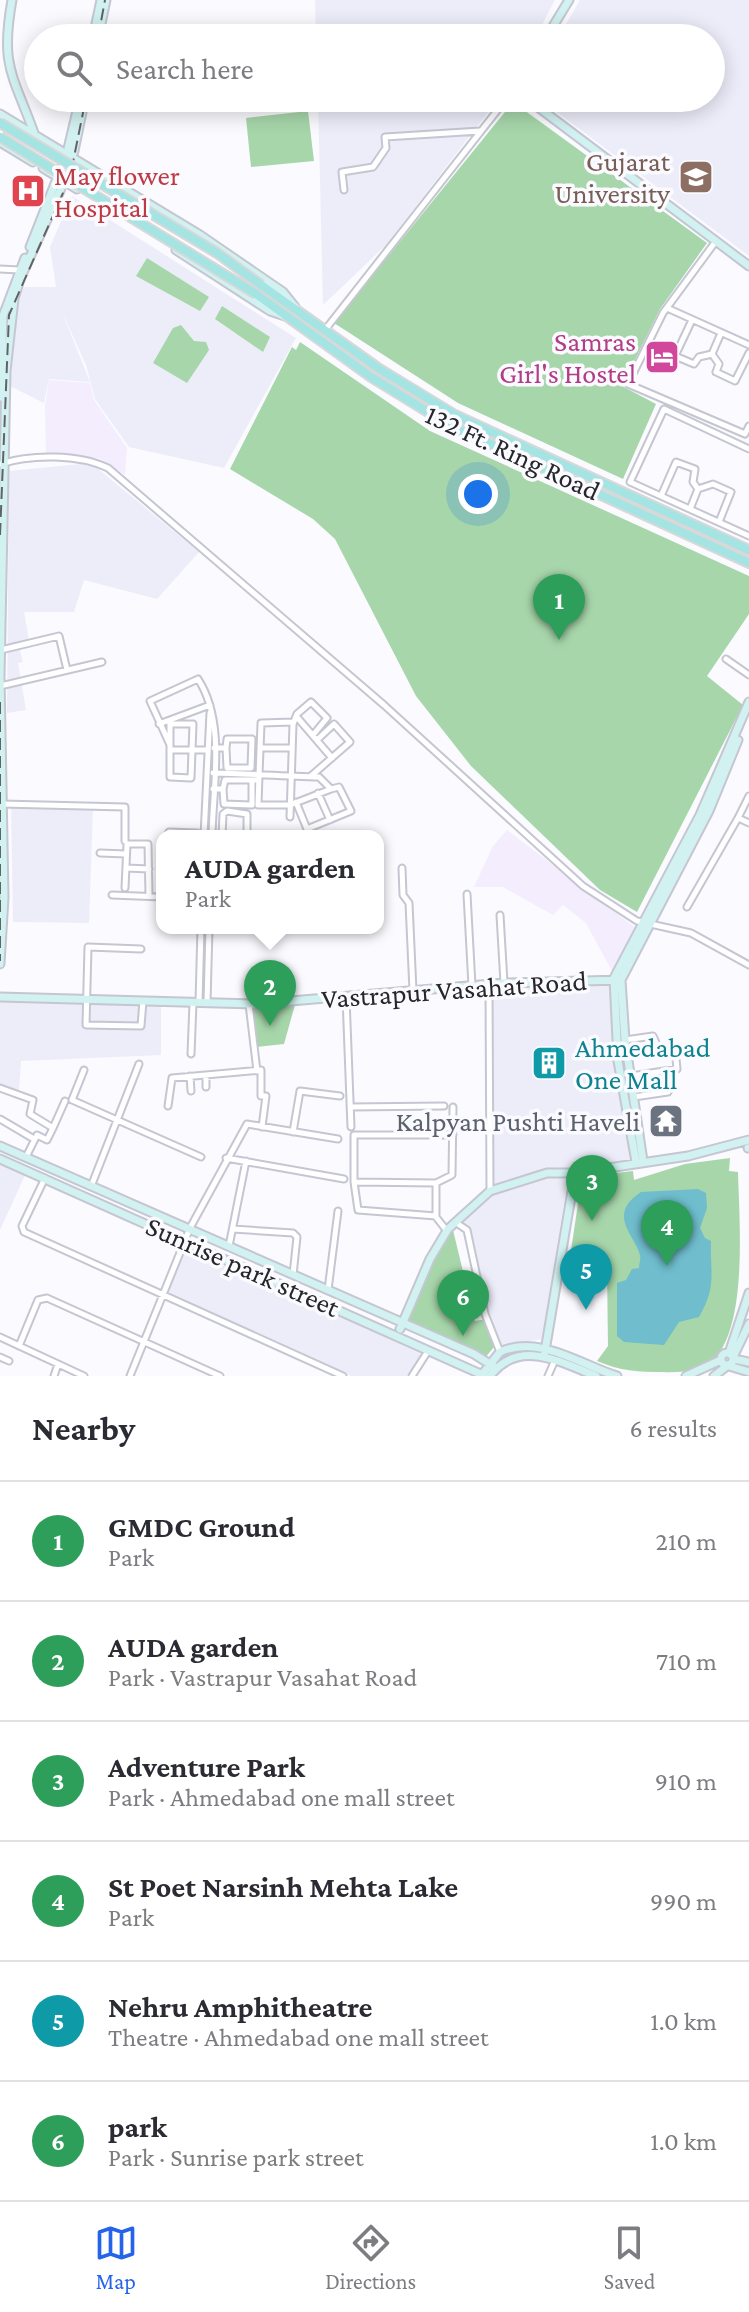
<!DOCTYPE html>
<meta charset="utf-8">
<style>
:root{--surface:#fff;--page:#f2f2f3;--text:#2b2b33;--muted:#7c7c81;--line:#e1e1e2;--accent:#2563eb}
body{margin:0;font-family:"Crimson Pro",serif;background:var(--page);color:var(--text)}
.you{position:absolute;left:478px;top:494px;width:28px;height:28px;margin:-20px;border:6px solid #fff;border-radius:50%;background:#1a73e8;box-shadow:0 0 0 12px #1a73e833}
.badge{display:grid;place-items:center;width:52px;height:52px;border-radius:50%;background:var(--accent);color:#fff;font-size:26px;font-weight:700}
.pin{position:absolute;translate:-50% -66px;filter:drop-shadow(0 2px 4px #0008)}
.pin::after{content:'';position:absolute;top:42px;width:28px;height:24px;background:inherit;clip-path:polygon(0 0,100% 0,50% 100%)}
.popup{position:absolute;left:156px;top:830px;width:228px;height:104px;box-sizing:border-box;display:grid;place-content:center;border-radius:16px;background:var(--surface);filter:drop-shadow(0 2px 6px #0005);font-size:26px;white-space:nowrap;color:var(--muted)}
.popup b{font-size:30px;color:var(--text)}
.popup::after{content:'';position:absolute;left:50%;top:100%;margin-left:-16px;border:16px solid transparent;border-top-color:var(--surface)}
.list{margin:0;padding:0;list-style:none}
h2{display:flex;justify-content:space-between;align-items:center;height:104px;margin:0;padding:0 32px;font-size:34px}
h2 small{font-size:26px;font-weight:400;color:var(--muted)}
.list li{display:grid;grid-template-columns:52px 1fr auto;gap:24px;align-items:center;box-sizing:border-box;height:120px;padding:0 32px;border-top:2px solid var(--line)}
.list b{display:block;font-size:30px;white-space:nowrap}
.list p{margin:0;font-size:26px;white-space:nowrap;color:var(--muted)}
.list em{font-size:26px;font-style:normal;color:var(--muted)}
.icon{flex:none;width:44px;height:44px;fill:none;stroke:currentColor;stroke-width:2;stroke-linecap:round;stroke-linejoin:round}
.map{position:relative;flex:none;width:749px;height:1376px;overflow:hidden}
.search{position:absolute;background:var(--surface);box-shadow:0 4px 20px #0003;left:24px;right:24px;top:24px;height:88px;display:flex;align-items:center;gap:20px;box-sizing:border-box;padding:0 28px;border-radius:44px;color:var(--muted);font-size:30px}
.sheet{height:824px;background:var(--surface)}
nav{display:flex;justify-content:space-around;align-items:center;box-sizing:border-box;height:112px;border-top:2px solid var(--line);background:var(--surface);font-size:22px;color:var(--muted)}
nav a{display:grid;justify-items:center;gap:4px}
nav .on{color:var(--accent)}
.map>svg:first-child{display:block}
.built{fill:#ecedf9}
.industrial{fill:#f3edfe}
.park{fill:#a7d6aa}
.water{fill:#6fbdcd}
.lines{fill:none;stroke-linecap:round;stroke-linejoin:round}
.street-casing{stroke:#c5c6d2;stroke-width:9}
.secondary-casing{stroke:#c5c6d2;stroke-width:11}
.primary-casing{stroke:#d8d8d9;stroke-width:12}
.street{stroke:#fff;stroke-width:5}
.secondary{stroke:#d1f2f1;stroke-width:7}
.primary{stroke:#a4e4e2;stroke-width:8}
.rail{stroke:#626367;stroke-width:2;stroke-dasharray:12 6;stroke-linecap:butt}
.primary-bridge-casing{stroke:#d8d8d9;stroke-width:12;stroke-linecap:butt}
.primary-bridge{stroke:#a4e4e2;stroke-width:8}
.labels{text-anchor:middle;stroke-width:7;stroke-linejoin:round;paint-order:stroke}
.education-label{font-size:28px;fill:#785e54;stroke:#fafaff;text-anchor:end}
.health-label{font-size:28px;fill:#be3a42;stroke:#fafaff;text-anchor:start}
.hotel-label{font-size:28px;fill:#b23c85;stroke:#fafaff;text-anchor:end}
.street-label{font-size:28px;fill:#26272b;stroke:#fafaff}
.culture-label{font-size:28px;fill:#0d838f;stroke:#fafaff;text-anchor:start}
.worship-label{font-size:28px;fill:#5b616d;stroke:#fafaff;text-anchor:end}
</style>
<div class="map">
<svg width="749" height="1376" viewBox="0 0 749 1376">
<rect width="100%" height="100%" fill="#fafaff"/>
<path class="built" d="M315,0H555L535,38H316Z
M580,0H749V256L538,98H711V38H558Z
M318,98H499L386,245L323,305Z
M72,196L296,338L224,468L129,447L95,399L86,365L62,312L90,382L49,379L44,403L10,386L17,303L22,287H56L50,247Z
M91,463L199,552L157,599L84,580L74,612H24L29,640L18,643L23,662L18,663L26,710L7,713L9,471Z
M11,805L93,807L89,923L13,922Z
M618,980L617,998L641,1160L592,1166L491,1190L490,986Z
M0,999L161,1005V1055L21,1061L19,1090L0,1086Z
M0,1163L26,1173L0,1230Z
M563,1175L568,1179L542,1339L496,1347L472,1233L456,1223L491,1192L535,1177Z
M187,1245L421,1354L407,1376H351L167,1294Z"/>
<path class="industrial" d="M49,380L90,383L94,400L127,448L125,475L99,458L46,457L45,406Z
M507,830L636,928L612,971L586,923L563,905L553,915L503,887H474L493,846Z"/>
<path class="park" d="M513,102L707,243L660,309L622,386L656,404L623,479L458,403L334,323Z
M308,111L314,161L251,167L246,118Z
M147,258L209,297L200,311L136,276Z
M222,306L270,337L263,352L215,319Z
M181,325L194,341L206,342L209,350L187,383L153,363L173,328Z
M300,342L430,431L749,576V614L707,676L743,705L637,912L600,890L471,766L416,696L335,539L313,519L230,469L292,347L296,350Z
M296,1001L284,1044L256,1047L248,1008Z
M730,1158L729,1171L738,1172C739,1218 749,1330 711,1362C700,1371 677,1373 663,1372C639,1372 620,1371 597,1361L608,1346L607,1267L575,1265V1257H570L582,1177L633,1171L634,1180L685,1164Z
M452,1226L475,1321L486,1319L494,1347L484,1359L403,1324L431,1260Z"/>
<path class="water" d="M698,1189L706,1193L707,1208L700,1228L705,1238L711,1241C710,1274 717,1286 699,1317L679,1322L664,1345L624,1342L617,1336V1283L626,1280L632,1269L639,1268C639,1264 641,1259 640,1255C635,1235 606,1215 641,1192Z"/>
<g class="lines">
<g class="street-casing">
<path id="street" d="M344,190L342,172L373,167L386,148L385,137L480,131
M716,241L663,313L628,384L745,434L749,426
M0,269L19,270
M667,308L749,345
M692,320L675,356L694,364L699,357L712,354L719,364L716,372L735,381L749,353
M325,330L507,98
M712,354L721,333
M749,449L664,409L630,482L749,536
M0,464C31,454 79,454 108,468L384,705L583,886L637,921L691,933L749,965
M661,496L676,462L695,469L693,482L698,489L713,484L731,492L719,522
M690,509L698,489
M1,650L59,636L67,670
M726,659L749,675
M0,686L102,662
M296,716L332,758
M159,724L210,705
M170,724H193L191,778L170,777Z
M170,745L150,701L198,679C226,722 213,785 212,836
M214,748H226L227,739H252L251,768H227L226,748
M260,748H291
M170,750H207
M213,773C248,774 283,776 319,777L331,789L290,805H258L259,775L261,724V723L293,722
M311,776L350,742L334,724L317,740
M252,780V805
M213,789H223L225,780H259
M223,789L224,804L251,805
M318,793L330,820
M749,796L738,818L749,823
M296,802L307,829L351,811L339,787L331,789
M2,804L125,807V841
M290,817L293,724L297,714L311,702L327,718L313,735
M167,836L169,832L197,833L198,836
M204,836L210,713
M222,836L223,814L227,811L247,814V836
M100,853L126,854
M126,868L149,869
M402,868L403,895L409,903L413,991
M125,888L127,844H148L149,896
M467,894L472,986
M112,895L162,897
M687,907L738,818
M500,915L504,983
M141,949L88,947L86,1025L141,1026L143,1001
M489,985L490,1191
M346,997L351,1127
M199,1002L201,928
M207,1003L209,928
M249,1004L257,1071
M625,1040L653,1036L658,1047L675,1049L677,1069L631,1076
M191,1054L193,1003
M84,1070L72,1100L201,1157
M206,1075V1087
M190,1076L191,1091
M0,1088L33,1100L30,1114L53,1128L47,1140L37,1135L27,1155
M634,1097L668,1092L671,1083
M168,1106L172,1078L261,1070V1096H266L262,1127
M350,1107L444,1106
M0,1119L34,1139
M53,1128L65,1101
M293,1132L300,1091L340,1096
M226,1158L344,1179
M45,1178L22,1226L24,1232L343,1376
M354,1182V1135H453
M92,1184L139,1064
M436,1216L358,1210L354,1182L436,1183
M455,1222L467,1230L485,1314L500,1352
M233,1229L293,1233L297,1237L293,1275
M447,1231L436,1217V1183L452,1175L453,1107
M229,1246L246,1161
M328,1290L338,1211
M0,1337L84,1376
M19,1346L38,1300L47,1298L220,1376
M0,1357L9,1361
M54,1376L58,1364
M130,1376L190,1228L247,1124L338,1139
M412,1376L428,1351
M548,1376L555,1360"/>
</g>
<g class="secondary-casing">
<path id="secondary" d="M12,0C0,67 13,74 34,133
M93,38L101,0
M98,38L106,0
M546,38L569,0
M526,98L749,266
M0,114L200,235L283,292L295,307
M0,142L33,162
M43,168L77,189
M30,247L67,153L80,98
M176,250L270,311L285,316
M0,397L3,316L25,258
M0,964L4,898L0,677L6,371L14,299L20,279L60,191L74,151L85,98
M0,997L255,1004L504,983L621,980
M0,1146L474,1354L496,1368
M748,1148H749
M0,1159L485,1376
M643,1161L625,1040L621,980L709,811L738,740
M636,1162L618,1061L614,978L700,815L749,702
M400,1329L430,1259L448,1229L490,1191L547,1173H575L688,1156L749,1140
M721 1359a6 6 0 1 1 12 0a6 6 0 1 1-12 0Z
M729,1353L749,1293
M544,1357L575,1173
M733,1357L749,1324
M734,1359L749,1362
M729,1366L749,1372
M481,1376L500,1352C539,1334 581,1365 617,1376
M490,1376C519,1338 560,1362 596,1376
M686,1376L721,1360
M714,1376L727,1366"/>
</g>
<g class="primary-casing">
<path id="primary" d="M261,285L378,368L455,415L749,550
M256,294L371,377L449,425L749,563"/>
</g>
<use href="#street" class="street"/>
<use href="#secondary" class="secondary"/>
<use href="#primary" class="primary"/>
<path class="rail" d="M98,38L105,0
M0,535L9,315L70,177L86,98
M0,702V961"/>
<g class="primary-bridge-casing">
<path id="primary-bridge" d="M0,123L217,253L261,285
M0,137L256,294"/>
</g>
<use href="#primary-bridge" class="primary-bridge"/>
</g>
<defs>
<g id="university-square" transform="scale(1.8)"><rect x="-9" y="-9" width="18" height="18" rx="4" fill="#8d6e63" stroke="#fafaff"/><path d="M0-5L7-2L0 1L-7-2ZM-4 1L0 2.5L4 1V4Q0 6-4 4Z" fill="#fff"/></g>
<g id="hospital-square" transform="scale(1.8)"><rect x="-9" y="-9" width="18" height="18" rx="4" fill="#e0444e" stroke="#fafaff"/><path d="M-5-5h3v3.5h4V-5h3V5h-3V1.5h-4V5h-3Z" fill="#fff"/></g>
<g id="hotel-square" transform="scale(1.8)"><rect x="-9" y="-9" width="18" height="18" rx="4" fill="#d1479c" stroke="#fafaff"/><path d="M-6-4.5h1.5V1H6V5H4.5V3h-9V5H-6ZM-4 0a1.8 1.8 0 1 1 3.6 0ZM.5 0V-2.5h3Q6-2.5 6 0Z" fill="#fff"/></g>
<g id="building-square" transform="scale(1.8)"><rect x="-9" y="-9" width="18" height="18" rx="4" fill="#0f9aa8" stroke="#fafaff"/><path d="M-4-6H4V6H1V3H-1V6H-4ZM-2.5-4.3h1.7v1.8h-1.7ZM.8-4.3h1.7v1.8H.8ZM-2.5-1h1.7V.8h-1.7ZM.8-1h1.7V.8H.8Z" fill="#fff"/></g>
<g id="temple-square" transform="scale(1.8)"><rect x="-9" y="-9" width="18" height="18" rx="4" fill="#6b7280" stroke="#fafaff"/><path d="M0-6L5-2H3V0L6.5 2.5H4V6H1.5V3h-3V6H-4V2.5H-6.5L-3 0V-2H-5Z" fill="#fff"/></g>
</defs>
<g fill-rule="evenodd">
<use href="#university-square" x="696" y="177"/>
<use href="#hospital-square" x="28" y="191"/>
<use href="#hotel-square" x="662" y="357"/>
<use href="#building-square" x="549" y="1063"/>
<use href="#temple-square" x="666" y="1121"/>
</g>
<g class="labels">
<g class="education-label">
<text x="670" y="171">Gujarat<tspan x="670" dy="32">University</tspan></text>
</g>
<g class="health-label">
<text x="54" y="185">May flower<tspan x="54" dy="32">Hospital</tspan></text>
</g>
<g class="hotel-label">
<text x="636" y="351">Samras<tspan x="636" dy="32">Girl's Hostel</tspan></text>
</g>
<g class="street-label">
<text transform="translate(513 452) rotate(25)" y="10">132 Ft. Ring Road</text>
<text transform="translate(454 989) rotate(-4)" y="10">Vastrapur Vasahat Road</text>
<text transform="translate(243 1266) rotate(24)" y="10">Sunrise park street</text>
</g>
<g class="culture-label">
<text x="575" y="1057">Ahmedabad<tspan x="575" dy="32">One Mall</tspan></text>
</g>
<g class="worship-label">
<text x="640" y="1131">Kalpyan Pushti Haveli</text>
</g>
</g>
</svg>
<div class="you"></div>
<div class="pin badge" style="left:559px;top:640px;background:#2e9e5b">1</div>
<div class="pin badge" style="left:270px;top:1026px;background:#2e9e5b">2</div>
<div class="popup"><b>AUDA garden</b>Park</div>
<div class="pin badge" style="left:592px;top:1221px;background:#2e9e5b">3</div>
<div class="pin badge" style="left:667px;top:1266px;background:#2e9e5b">4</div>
<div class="pin badge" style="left:586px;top:1310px;background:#0f9aa8">5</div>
<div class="pin badge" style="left:463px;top:1336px;background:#2e9e5b">6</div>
<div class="search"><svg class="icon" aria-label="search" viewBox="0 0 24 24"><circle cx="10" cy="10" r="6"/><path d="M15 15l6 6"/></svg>Search here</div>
</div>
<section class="sheet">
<h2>Nearby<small>6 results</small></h2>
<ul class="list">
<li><span class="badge" style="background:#2e9e5b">1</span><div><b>GMDC Ground</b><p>Park</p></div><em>210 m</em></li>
<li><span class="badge" style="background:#2e9e5b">2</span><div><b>AUDA garden</b><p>Park · Vastrapur Vasahat Road</p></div><em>710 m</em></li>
<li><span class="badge" style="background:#2e9e5b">3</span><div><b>Adventure Park</b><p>Park · Ahmedabad one mall street</p></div><em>910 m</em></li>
<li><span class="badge" style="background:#2e9e5b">4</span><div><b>St Poet Narsinh Mehta Lake</b><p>Park</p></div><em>990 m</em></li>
<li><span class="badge" style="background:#0f9aa8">5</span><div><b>Nehru Amphitheatre</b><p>Theatre · Ahmedabad one mall street</p></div><em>1.0 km</em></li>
<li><span class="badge" style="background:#2e9e5b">6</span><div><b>park</b><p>Park · Sunrise park street</p></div><em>1.0 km</em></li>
</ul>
</section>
<nav>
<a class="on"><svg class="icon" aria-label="map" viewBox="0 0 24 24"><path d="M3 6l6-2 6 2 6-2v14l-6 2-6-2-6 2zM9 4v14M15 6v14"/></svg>Map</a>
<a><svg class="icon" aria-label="directions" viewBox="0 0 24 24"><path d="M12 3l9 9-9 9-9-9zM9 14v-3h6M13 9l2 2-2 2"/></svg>Directions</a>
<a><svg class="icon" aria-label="saved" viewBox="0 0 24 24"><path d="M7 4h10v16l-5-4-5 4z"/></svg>Saved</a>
</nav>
